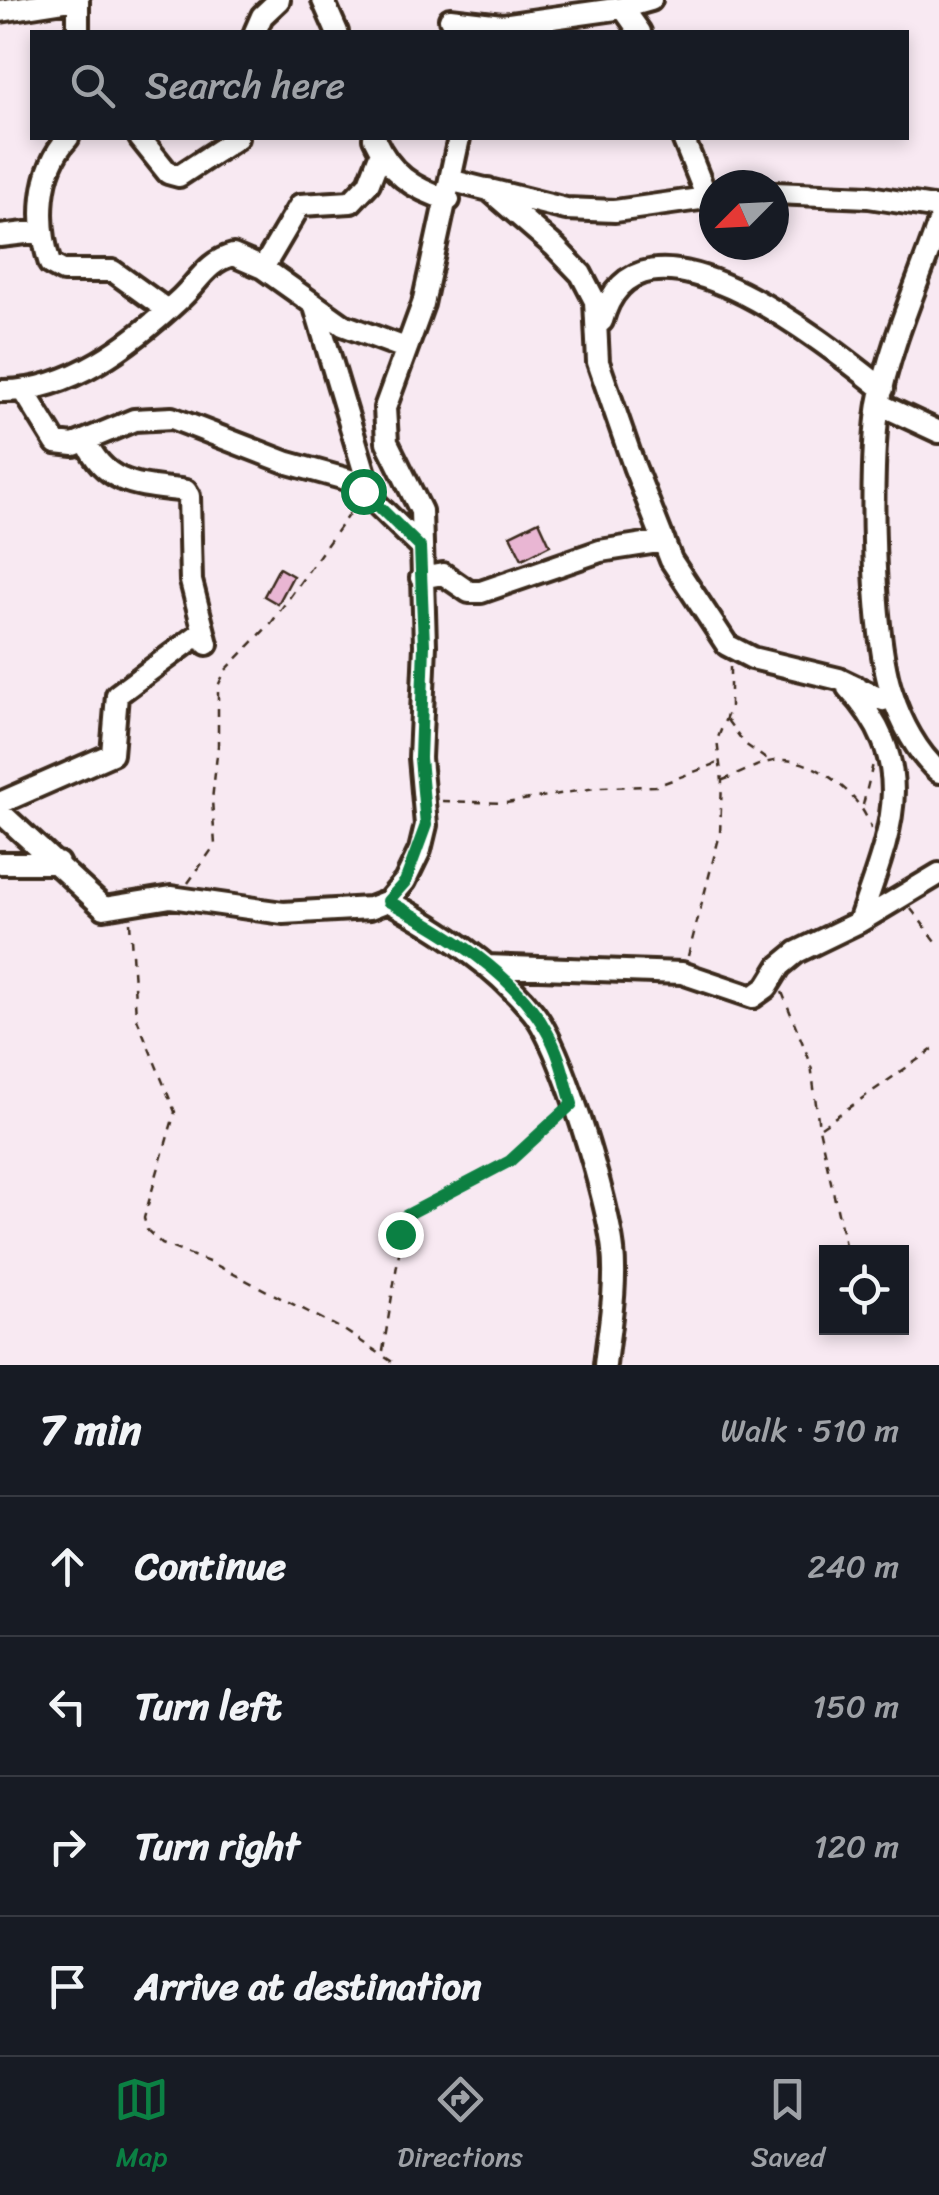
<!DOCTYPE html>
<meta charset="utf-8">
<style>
:root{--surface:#171b24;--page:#242831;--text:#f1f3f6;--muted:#9ea1a6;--line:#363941;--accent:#0b8043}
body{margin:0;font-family:Sriracha,sans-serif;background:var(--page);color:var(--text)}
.controls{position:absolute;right:30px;bottom:30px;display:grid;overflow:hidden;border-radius:0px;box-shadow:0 5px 15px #0003}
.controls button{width:90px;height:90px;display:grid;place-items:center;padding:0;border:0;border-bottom:2px solid var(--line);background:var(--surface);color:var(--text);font:50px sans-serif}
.compass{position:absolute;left:699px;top:170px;width:90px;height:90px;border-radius:50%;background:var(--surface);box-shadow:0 5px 15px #0003;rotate:246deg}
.stop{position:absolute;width:30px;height:30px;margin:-22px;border:8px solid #0b8043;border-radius:50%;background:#fff}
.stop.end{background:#0b8043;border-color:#fff;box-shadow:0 2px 10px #0008}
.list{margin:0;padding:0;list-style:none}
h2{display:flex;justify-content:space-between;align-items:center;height:130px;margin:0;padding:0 40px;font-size:42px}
h2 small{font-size:32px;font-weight:400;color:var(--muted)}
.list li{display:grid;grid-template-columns:65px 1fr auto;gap:30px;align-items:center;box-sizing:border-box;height:140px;padding:0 40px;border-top:2px solid var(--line)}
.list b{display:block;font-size:38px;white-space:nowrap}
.list em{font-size:32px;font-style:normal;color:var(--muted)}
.icon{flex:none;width:55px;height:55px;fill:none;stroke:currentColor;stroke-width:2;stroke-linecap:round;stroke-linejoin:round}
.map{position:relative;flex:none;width:939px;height:1365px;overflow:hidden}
.search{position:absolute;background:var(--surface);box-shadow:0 5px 15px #0003;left:30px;right:30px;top:30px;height:110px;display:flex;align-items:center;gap:25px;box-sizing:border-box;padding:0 35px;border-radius:0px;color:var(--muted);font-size:38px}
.sheet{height:690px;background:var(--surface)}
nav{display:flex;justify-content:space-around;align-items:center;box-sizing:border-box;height:140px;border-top:2px solid var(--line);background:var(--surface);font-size:28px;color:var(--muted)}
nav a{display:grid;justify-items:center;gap:5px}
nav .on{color:var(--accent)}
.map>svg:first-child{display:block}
.building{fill:#e9b6d3;stroke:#3b2a1e;stroke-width:2.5}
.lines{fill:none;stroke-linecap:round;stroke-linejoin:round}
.minor-casing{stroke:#3b2a1e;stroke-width:28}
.path{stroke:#3b2a1e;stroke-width:2.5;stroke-dasharray:8 8;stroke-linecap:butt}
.minor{stroke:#fff;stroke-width:20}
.route{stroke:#0b8043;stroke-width:12}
</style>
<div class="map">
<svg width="939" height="1365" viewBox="0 0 939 1365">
<rect width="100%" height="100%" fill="#f8e9f2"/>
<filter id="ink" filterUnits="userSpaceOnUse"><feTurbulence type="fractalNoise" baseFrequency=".01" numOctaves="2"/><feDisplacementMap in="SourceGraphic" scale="20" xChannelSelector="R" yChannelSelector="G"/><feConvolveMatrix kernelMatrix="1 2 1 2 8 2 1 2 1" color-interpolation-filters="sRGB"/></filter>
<g filter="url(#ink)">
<path class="building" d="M539,521L550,545L522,559L510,535Z
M279,568L293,576L278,604L264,596Z"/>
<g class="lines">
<g class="minor-casing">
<path id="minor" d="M323,0L337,32
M623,8L651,0
M0,11L70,0
M450,19L502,25L623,8L640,32
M78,32V0
M255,32L262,16L279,0
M68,138C38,170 37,223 50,264L63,271H113L167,310
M140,138L168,173L179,176L237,138
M374,138C390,173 412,189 449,200
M683,138L707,198
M453,181L566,209L615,211L714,197
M488,189L555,247L581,274L595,301L598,362L634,466L671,560L727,645L752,658L839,679L883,700L891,693
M774,193L869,197L939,208
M939,222C920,279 889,346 879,404C869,466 872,636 892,694C901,722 917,753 939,772
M0,236L43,231
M263,268L300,205L351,202L369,183L381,152
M315,307L372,497
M602,321C637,190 829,346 883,389
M0,391C69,393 133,343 181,298C199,281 208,261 233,255L263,268L343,325L405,348
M24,391L56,443L74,445L134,420L172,418L288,463L353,481L421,547
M879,404L939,432
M86,441C106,487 142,485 186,491L189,496L191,581L207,644
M421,578L443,574L469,592H481L600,551L664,541
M848,688C922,767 889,834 859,922
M0,803L112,754L117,695L202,632
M0,812L104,908L171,897L283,913L370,908L388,901L405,881L420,850L426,825L420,758L425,645L421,511L387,442L385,408L423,304L459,138
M0,863H58
M388,901C441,930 494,964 533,1012C563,1049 608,1201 613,1250C617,1288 609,1328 605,1365
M486,966L682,973L753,997L767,987L780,966L797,952L859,922L939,874"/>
</g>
<path class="path" d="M727,720L745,744L770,762
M723,780C741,774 763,760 783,760C818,760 863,797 871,829
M442,801L506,803L601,787L656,786L718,763
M863,805L873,764
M188,883L215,845L212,800L218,746V686L225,671L272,622L356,504
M911,909L939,945
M130,922L136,1016L175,1112L144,1218L147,1230L162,1244L214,1264L344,1330L397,1365
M688,956L720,834L722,781L717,740L730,708V666
M782,992L811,1064L819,1128L845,1245
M821,1127L939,1045
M383,1351L405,1216L510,1161L560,1118"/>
<use href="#minor" class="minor"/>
</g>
</g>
<g class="lines" filter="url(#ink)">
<path class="route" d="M363,491L420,547L424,645L420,758L426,825L405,882L388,901C445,932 515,973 547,1032C560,1054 565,1080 572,1104L510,1161L405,1216L400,1234"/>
</g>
</svg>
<div class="controls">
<button><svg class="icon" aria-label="locate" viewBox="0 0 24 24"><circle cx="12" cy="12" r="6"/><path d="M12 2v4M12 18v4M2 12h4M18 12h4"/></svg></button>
</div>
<svg class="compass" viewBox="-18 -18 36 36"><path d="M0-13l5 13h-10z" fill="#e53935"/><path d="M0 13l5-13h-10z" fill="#9ea1a6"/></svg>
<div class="stop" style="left:363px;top:491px"></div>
<div class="stop end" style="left:400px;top:1234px"></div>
<div class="search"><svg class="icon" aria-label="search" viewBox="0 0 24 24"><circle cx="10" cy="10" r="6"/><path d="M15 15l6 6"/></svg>Search here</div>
</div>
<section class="sheet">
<h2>7 min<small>Walk · 510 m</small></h2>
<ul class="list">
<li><svg class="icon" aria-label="ahead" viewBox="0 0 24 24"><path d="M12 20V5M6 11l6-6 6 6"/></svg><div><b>Continue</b></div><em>240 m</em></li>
<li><svg class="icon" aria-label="left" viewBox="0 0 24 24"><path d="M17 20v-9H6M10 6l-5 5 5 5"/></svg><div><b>Turn left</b></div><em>150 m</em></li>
<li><svg class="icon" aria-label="right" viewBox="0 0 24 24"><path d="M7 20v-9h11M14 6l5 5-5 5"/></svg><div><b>Turn right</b></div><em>120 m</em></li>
<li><svg class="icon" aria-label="arrive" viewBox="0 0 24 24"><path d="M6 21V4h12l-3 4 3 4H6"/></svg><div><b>Arrive at destination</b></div></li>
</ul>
</section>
<nav>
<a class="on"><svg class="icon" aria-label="map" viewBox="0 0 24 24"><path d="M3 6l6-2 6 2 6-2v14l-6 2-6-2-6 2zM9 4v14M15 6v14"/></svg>Map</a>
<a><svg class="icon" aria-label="directions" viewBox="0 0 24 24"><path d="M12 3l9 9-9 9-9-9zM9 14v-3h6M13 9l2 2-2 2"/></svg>Directions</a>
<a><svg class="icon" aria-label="saved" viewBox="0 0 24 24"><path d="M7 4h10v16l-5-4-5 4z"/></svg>Saved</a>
</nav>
